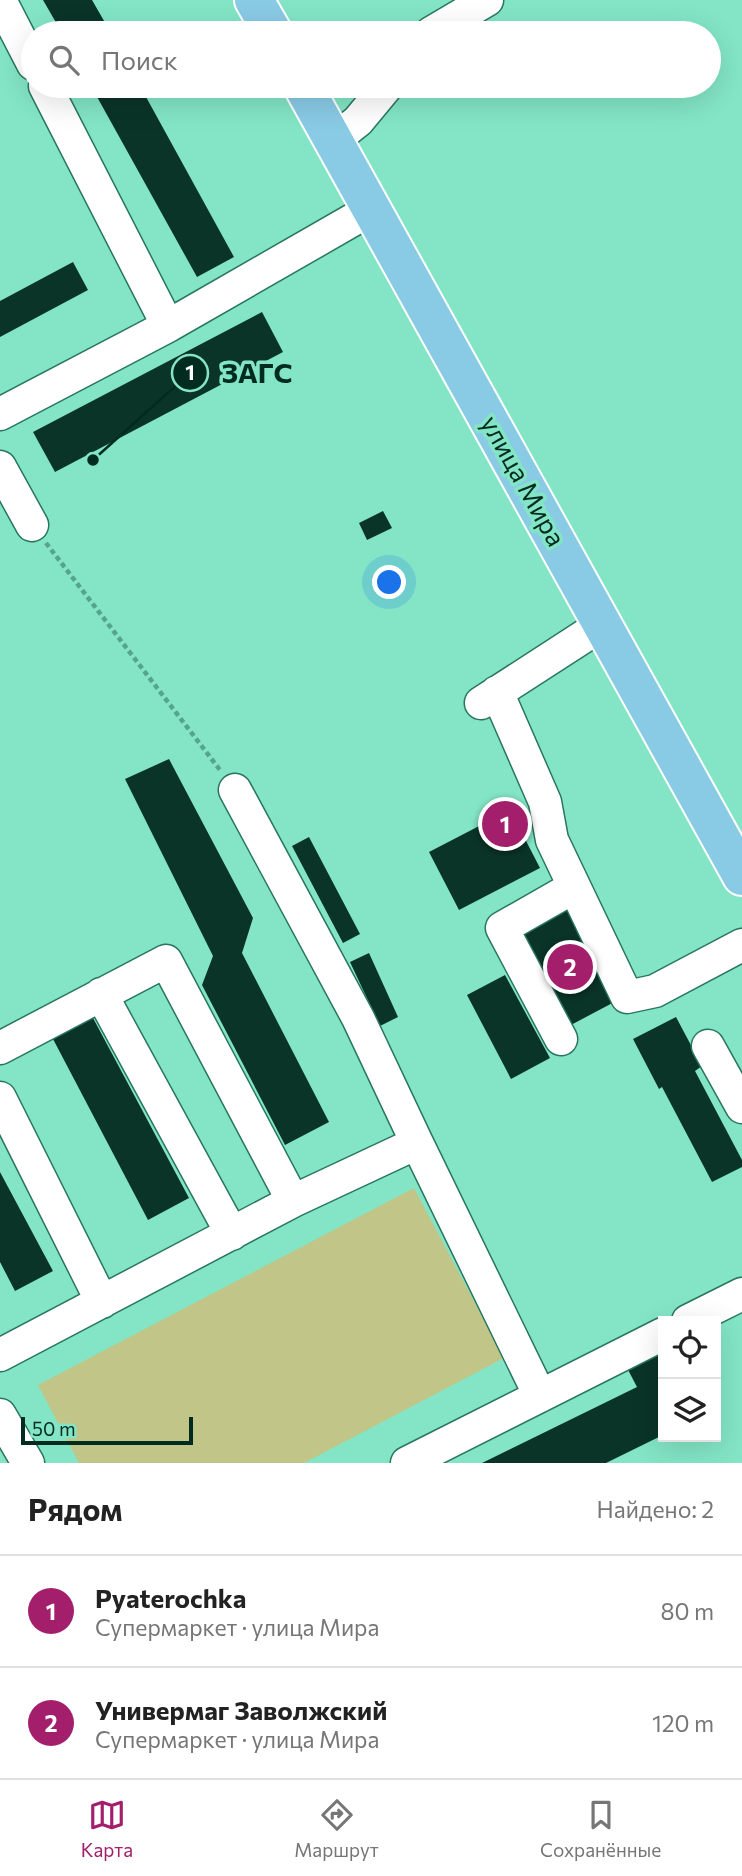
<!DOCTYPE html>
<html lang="ru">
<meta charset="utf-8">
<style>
:root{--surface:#fff;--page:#f6f6f6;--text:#222;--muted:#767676;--line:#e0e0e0;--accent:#a31f6c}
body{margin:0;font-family:Commissioner,sans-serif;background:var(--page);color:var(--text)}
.controls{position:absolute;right:21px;bottom:21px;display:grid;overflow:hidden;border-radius:0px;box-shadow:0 7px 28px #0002}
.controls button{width:63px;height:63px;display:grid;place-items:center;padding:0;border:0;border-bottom:2px solid var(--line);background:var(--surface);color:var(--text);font:35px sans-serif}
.scale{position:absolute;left:21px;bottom:18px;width:172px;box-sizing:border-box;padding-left:7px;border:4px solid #002b1f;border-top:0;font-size:19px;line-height:24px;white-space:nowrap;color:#002b1f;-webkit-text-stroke:5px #83e5c5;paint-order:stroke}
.you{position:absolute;left:390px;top:583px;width:24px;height:24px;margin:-18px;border:5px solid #fff;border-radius:50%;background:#1a73e8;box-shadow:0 0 0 10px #1a73e833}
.badge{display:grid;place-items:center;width:46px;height:46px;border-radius:50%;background:var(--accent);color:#fff;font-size:23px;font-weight:700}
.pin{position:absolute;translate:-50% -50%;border:4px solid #fff;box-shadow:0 2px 7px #0006}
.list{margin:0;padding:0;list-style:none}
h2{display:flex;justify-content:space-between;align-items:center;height:91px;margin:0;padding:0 28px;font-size:30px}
h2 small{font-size:23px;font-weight:400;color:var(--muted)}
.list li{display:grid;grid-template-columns:46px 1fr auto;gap:21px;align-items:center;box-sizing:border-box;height:112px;padding:0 28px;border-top:2px solid var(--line)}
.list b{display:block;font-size:26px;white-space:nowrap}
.list p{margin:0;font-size:23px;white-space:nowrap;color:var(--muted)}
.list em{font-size:23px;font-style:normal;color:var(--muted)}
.icon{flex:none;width:38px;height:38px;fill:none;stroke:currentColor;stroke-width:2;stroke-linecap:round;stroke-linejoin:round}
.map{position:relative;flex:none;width:742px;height:1463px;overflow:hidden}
.search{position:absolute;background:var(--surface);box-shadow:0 7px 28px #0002;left:21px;right:21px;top:21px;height:77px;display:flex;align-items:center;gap:18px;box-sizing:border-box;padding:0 24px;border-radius:38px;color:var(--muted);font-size:26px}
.sheet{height:315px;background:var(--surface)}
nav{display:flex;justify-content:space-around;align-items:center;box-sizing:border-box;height:98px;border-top:2px solid var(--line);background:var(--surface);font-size:19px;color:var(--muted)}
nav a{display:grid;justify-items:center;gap:4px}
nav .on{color:var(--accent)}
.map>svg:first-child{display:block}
.park{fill:#c1c587}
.building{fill:#0a3428}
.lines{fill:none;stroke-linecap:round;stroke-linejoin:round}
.minor-casing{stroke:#297660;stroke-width:35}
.major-casing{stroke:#fff;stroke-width:42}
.path{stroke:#55a48b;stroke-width:4.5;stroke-dasharray:5 3.5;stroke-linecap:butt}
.minor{stroke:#fff;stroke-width:32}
.major{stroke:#89cae5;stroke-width:38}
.labels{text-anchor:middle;stroke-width:7;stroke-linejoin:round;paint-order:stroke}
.street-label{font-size:26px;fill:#002b1f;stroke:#83e5c5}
.leader{fill:none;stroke:#002b1f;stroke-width:2.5}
.callout-dot{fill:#002b1f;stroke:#83e5c5;stroke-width:2.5}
.mark-label{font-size:21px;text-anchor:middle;font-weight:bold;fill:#fff}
.callout-label{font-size:28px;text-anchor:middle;font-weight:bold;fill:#002b1f;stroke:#83e5c5;stroke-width:7;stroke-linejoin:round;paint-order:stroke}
</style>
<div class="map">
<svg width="742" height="1463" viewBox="0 0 742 1463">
<rect width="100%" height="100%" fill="#83e5c5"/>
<path class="park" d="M414,1188L504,1358L304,1463H79L38,1385Z"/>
<path class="building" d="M43,0H92L111,33H62Z
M91,86H140L234,257L197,277Z
M73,262L88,290L0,337V301Z
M262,312L283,352L55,472L33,432Z
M383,511L392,528L367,540L359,523Z
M169,759L253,918L242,953L329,1122L285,1145L202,985L213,956L125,779Z
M510,810L540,868L459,910L429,852Z
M309,837L360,934L343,943L292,846Z
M569,905L620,999L569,1026L519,933Z
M369,953L398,1017L380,1026L350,962Z
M505,975L550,1058L511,1079L467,995Z
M676,1017L702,1066L695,1071L742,1160V1167L712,1182L662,1087L659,1089L633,1039Z
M93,1018L189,1198L148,1220L53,1039Z
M0,1172L53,1271L15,1291L0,1262Z
M663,1348V1435L606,1463H482L637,1387L626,1366Z"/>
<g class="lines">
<g class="minor-casing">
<path id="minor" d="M0,0L33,64
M431,33L487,0
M45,86L168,326
M334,140L358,121L387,86
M0,414L168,326L370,210
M0,467L32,525
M497,692L545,802L552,840L627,997L655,991L742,945
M481,703L603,624
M235,790L358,1018L417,1143
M101,994L232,1234
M561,1039L502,928L574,887
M708,1046L742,1107
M0,1048L166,961L293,1201
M0,1098L102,1302
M688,1321L742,1294
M0,1355L293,1201L417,1143L540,1396
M0,1415L28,1463
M407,1463L663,1334"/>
</g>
<g class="major-casing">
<path id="major" d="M254,0L273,33
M303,86L742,876"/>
</g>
<path class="path" d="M46,543L220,770"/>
<use href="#minor" class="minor"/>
<use href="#major" class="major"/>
</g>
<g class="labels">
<g class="street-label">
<text transform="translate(523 481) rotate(61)" y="9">улица Мира</text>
</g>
</g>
<path class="leader" d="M93 460L190 373"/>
<g class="callout-dot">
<circle cx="93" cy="460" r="7"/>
<circle cx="190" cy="373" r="18"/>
</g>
<g class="mark-label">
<text x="190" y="380">1</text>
</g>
<g class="callout-label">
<text x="257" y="383">ЗАГС</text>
</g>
</svg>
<div class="controls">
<button><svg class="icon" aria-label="locate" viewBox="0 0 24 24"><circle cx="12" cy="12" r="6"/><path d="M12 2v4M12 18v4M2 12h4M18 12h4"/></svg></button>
<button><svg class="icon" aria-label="layers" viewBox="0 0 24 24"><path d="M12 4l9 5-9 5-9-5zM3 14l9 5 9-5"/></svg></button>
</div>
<div class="scale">50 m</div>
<div class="you"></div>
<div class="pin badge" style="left:505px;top:824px">1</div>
<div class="pin badge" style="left:570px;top:967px">2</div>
<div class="search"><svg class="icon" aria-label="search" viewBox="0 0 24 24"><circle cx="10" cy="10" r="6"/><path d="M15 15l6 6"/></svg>Поиск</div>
</div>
<section class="sheet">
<h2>Рядом<small>Найдено: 2</small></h2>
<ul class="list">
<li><span class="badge">1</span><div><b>Pyaterochka</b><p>Супермаркет · улица Мира</p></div><em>80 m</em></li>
<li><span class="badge">2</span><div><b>Универмаг Заволжский</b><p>Супермаркет · улица Мира</p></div><em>120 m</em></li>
</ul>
</section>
<nav>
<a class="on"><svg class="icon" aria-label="map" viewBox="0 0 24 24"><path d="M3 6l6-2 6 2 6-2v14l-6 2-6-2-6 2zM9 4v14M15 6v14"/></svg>Карта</a>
<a><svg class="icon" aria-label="directions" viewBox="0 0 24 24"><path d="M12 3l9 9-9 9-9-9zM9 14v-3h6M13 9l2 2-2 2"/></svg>Маршрут</a>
<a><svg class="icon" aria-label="saved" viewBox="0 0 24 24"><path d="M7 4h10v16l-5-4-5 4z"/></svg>Сохранённые</a>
</nav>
